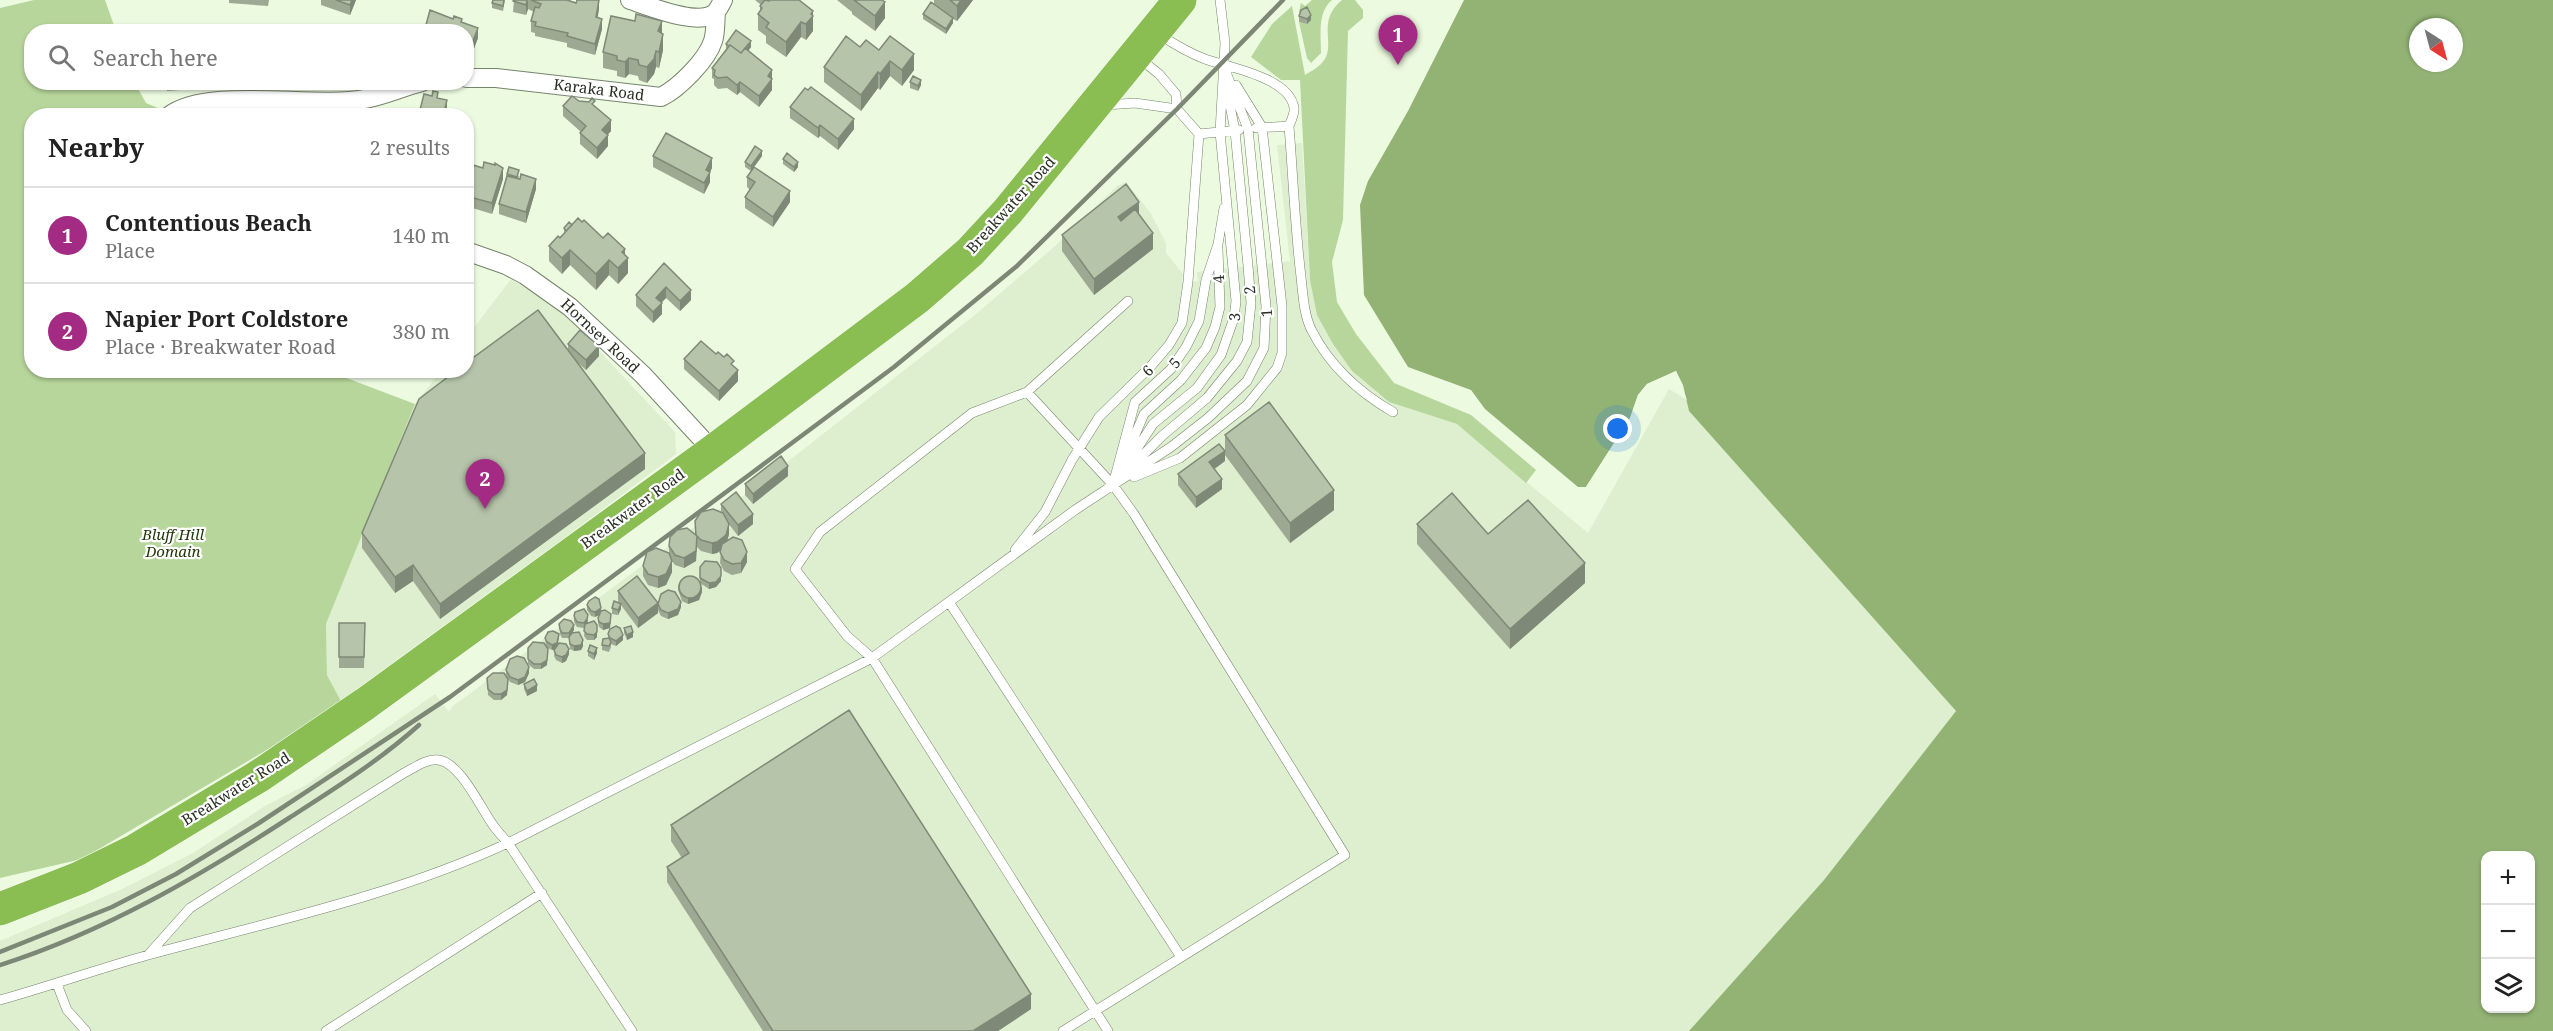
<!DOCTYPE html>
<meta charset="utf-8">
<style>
:root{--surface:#fff;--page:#f6f6f6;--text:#222;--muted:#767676;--line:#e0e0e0;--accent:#a32b83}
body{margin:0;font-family:"Noto Serif",serif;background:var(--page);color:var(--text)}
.controls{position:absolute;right:18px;bottom:18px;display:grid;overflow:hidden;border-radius:12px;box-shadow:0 2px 4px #0004}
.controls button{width:54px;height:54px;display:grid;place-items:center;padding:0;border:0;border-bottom:2px solid var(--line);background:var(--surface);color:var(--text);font:30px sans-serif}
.compass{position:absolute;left:2409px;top:18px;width:54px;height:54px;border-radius:50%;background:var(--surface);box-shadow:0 2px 4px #0004;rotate:144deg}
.you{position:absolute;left:1618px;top:429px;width:21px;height:21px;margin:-15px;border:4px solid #fff;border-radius:50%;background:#1a73e8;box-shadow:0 0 0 9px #1a73e833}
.badge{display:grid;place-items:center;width:39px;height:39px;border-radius:50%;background:var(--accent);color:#fff;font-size:20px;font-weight:700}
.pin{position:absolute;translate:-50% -50px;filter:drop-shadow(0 2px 3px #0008)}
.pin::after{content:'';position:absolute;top:32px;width:21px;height:18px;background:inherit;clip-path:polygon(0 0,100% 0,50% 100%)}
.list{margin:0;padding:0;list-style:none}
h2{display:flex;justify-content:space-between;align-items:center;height:78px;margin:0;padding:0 24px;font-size:26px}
h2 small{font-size:20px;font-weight:400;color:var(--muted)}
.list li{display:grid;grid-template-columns:39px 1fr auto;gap:18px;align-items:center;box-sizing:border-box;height:96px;padding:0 24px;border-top:2px solid var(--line)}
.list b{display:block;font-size:22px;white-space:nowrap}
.list p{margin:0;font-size:20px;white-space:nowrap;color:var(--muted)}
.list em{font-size:20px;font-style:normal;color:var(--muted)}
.icon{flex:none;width:33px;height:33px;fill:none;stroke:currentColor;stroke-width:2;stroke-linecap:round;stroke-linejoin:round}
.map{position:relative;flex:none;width:2553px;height:1031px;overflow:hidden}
.search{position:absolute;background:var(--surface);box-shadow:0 2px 4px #0004;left:24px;top:24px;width:450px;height:66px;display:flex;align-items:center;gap:15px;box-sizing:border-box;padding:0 21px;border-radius:24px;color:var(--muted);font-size:22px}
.panel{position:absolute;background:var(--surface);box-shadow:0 2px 4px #0004;left:24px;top:108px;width:450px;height:270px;border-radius:24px}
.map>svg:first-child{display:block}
.built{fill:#ddefcf}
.green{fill:#b7d69b}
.water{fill:#93b375;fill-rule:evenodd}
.pier{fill:#ecfae0}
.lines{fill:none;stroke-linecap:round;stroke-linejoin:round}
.lane-casing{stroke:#77846c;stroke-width:10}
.street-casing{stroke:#77846c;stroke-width:20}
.highway-casing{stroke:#fff;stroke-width:34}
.lane{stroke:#fff;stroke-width:9}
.street{stroke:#fff;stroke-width:18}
.highway{stroke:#8abe52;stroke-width:33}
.rail{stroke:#7d8776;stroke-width:4.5}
.wall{fill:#9da992}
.shaded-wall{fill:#7f8977}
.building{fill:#b6c4aa;stroke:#7f8977;stroke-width:1.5}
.labels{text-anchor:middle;stroke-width:4.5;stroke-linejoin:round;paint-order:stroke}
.street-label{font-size:15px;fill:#282e24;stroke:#fff}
.park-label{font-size:15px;font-style:italic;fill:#23380a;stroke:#fff}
</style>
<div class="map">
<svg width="2553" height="1031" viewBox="0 0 2553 1031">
<rect width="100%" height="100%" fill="#ecfae0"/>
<path class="built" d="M1302,143L1310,280L1352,371L1389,402L1457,424L1588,533L1669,389L1687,400L1689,411L1956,711L1824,880L1689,1031H0V941L122,889L193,853L265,806L306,785L435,694L449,712L453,706L717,510L745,495L976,314L1054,247L1117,186L1126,182L1150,212L1166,243V253L1183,274L1182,282L1198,281L1197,272L1290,261L1277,145Z
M511,279L561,310L675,432L676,454L343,705L327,675L326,624L415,404L441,371L466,370L467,337Z"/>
<path class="green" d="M34,0H105L116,31L32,32V82L135,83L146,103L160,109L154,115L32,116V370L311,371L341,376L415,404L326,624L327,675L343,705L82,859L0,878V8Z
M1312,0H1332C1317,12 1321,36 1321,53L1311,63L1307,58L1299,22L1307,24L1311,15L1299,12L1301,3L1305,6Z
M1342,0H1355L1363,10V18L1348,31L1343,220L1332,262L1337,302L1356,334L1394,383L1471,415L1536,470L1526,483L1457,424L1389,402L1352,371L1333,344L1317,315L1310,280L1300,80H1281L1251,57L1272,24L1292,6L1305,75C1310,72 1317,68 1321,64C1339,46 1314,23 1342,0Z"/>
<path class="water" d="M1464,0H2553V1031H1689L1824,880L1956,711L1689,411L1683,385L1676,371L1647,384L1638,395L1630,418L1586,487H1578L1485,409L1471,390L1408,367L1364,295L1360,205L1368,181L1408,111ZM2418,27H2454V63H2418ZM2486,856H2530V1008H2486Z"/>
<path class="pier" d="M1676,371L1687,400L1684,398L1675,375L1649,386L1641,396L1632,420L1589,488L1584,490L1630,418L1638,395L1647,384Z"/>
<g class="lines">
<g class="lane-casing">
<path id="lane" d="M1160,35C1174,44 1189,53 1205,59C1227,67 1290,77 1294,108C1295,113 1291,121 1289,126C1293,176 1295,227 1301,277C1303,295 1304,316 1312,331C1330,366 1360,393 1393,412
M1139,58L1159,74L1176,94L1177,109
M1106,105L1135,103L1177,109L1199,134L1239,130
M1256,128L1289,126
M1027,392L1113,485L1134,514L1345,855L1063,1031
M1126,456L1144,414L1181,380L1206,348L1215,327L1220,307L1218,249
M1127,471L1162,436L1207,398L1237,361L1247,342L1251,303L1248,266L1235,131L1226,85
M1115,477L1135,402L1171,369L1186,347L1199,321L1206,280L1218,244L1224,208
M1134,477L1180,458L1247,405L1277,368L1282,353V306L1262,127L1236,85
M1116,481L1153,424L1197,388L1221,355L1234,318L1236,301L1220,132L1225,43L1220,0
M1015,550L1045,512L1072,460L1099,417L1151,366L1169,345L1182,323L1188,282L1199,134
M949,602L1181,957
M148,955L190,908L404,773C414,768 427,758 439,760C461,764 480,807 493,825C497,831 503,837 508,843L632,1031
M57,984L67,1010L86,1031
M0,1000C50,986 98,969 148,955C269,922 394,896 508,843L872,658L1075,510L1171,447L1208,418L1247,381L1264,348L1266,306L1248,129L1222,62
M326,1031L542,893
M1108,1031L872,658L847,636L795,569L820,532L972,413L1027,392L1128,301"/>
</g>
<g class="street-casing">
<path id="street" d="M630,0C649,6 698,27 715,13C718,10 721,4 723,0
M466,78H496L661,97C679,88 707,60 713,41C716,32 715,21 716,12
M169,116C208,86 315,109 364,99C383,96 402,87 422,82
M466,251L506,265L525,275L570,307L643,375L713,451"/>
</g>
<g class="highway-casing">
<path id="highway" d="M0,909L79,878L136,850L259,776L365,704L713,451L917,298L970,252L1008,211L1180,0"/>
</g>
<use href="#lane" class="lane"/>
<use href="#street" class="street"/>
<use href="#highway" class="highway"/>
<path class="rail" d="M0,952L112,907L176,874L259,823L450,697L749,475L894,367L1017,266L1177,109L1283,0
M0,965C104,932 198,877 289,818C334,789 379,761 419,725"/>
</g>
<path class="wall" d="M229,0H269L268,6L229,3Z
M321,0H356L350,15L321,5Z
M505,0L503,11L492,8V3Z
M514,0H568L599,9L597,18L602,29L595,55L567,47V43L535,36V33L531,32V21L534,12L528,9L526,15L513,12Z
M755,0H799L813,11V31L806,40L801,37L786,57L766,43V36L758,30V14L760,12V6L761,5Z
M837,0H882L885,18L875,31L852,14V12Z
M934,0H973L957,21L953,19V23L946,34L923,19V14L944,11L934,4Z
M1299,16L1311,20L1307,24L1299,22Z
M462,23L478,38L473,51H466V32Z
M662,34L663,50L659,68L656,67L654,74L647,83L639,80L638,76L629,74L625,78L617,76V71L603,68V52Z
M726,44L751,47L748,51L772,70V90L759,107L740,92L737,95L727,88L718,89L714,85V79L712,78V68L726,49Z
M860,47L879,50L914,70L902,86L890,76L880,90L878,88L861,111L824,82V67Z
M159,82H192V89L167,91L166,83L159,84Z
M910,82L921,85L918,91L910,88Z
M579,101L595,106L611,131L607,135L608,146L597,159L580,144V133L581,132L563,116V106Z
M790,107L854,129L838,150L820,136L818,138L790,118Z
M653,156L712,168L710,172V182L704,194L653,167Z
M762,156L754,167L790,202L773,227L745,208V197L750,190L747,187V177L751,171L745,167V162Z
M783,159L798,167L794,172L783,164Z
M483,168L503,179L492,214L466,206V187Z
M507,174L519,176L518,179L536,189L526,223L499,214V204Z
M1139,216L1153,249L1094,295L1062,251V235Z
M582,222L625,255L628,273L618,284L609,275L596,290L570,265L562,274L549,261V246L564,233V228Z
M664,263L691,300L680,311L666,298L661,303L662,314L653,323L636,306V295Z
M568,344L599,356L586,370L576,361L645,469L440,619L413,581L395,593L362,548V533L568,350Z
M716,354L734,366L738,381L719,401L684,369V359Z
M1225,435L1334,510L1290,543L1225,455Z
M1225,461L1214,469L1222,489L1196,508L1178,485V474Z
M788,476L753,504L745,495V484Z
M721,504L753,524L738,536L728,523L729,534L727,541L747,562L741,573L732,575L724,571L720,563L721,550L717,553L712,554L701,551L697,547L696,561L684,568L675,565L671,560L672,572L666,585L658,588L648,585L643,576V566L669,554V546L695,534V521L721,513Z
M1417,524L1488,534L1585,583L1510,649L1417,544Z
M700,567L721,568V581L716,587L709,589L700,583L702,592L699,600L688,604L682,601L678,590V585L700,582Z
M618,591L658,603L681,607L678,615L668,619L661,616L658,610V613L638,628L621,605V609L618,615L612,614V608L619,603L618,602Z
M587,605L601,611L611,619L610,628L603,630L599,627L598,623V618L599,615L595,617L591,616L587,610Z
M574,616L588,620V623L597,637L594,640H587L584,636L585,627L584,628L577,627L574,622Z
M339,623H365L364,668H339Z
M559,624L574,630L572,633L583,646L581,650L574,651L570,649L569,638H562L560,634Z
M624,628L633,637L627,640L624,633Z
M608,634L623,640L616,646L611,644V647L609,652L602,650V645L608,638Z
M545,638L559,639L557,646L569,654L566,661L562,663L556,660L554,656L555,649L552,650L548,648L547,665L541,669H534L528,664V648L546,646Z
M588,651L597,653L594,660L588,656Z
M506,670L529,673L525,682L518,685L510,682L506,675Z
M487,678L508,685L507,695L501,700H494L488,695Z
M524,684L537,691L527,696L524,689Z
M671,825L1031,1009L998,1031H763L667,882V867L682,858L671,841Z"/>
<path class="shaded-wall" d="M352,0H356L350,15V5Z
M528,0V9L526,15V5Z
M599,0V9L596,28V17Z
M961,0H973L957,21V6Z
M885,2V18L875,31V16Z
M813,11V31L806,40V24Z
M1311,15V20L1307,24V19Z
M953,18V23L946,34V29Z
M602,19V29L595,55V44Z
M662,21V37L658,31Z
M801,22V37L786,57V42Z
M478,28V38L473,51V41Z
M663,34V50L659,68V52Z
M751,41V47L741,60V55Z
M656,51V67L654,74L647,83V67Z
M914,54V70L902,86V70Z
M629,58V74L625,78V62Z
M890,61V76L880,90V74Z
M772,70V90L759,107V96L768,76Z
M878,72V88L861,111V95Z
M921,80V85L918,91V86Z
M740,82V92L737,95V85Z
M447,100V111L446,116H443Z
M854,119V129L838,150V139Z
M611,120V131L602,141V130Z
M820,125V136L818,138V128Z
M608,135V146L597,159V148Z
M762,151V156L751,171V166Z
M470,154V165L466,180V170Z
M712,158V168L707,178L710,172V182L704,194L706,170Z
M798,162V167L794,172V167Z
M503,168V179L492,214V203Z
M536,179V189L526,223V212Z
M790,191V202L773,227V217Z
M1139,202V217L1118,233V217Z
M1153,233V249L1094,295V279Z
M625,249V261L628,258V273L618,284V268L622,252Z
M570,250V265L562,274V258Z
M609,260V275L596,290V274Z
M666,287V298L656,308V298Z
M691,290V300L680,311V301Z
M662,303V314L653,323V312Z
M599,346V356L586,370V360Z
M738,370V381L719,401V391Z
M1225,451V461L1209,473V462Z
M645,453V469L440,619V604Z
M788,466V476L753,504V494Z
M1222,479V489L1196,508V497Z
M1334,490V510L1290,543V523Z
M753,514V524L738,536V525Z
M729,524V534L726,546L717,553L712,554V543Z
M697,536L696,561L684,568V558Z
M747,552V562L741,573V563Z
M672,561V572L666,585L658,588V577Z
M1585,563V583L1510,649V629Z
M413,565V581L395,593V577Z
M721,576V581L716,587L709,589V583Z
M702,587V592L699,600L688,604V598Z
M681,602V607L678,615L668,619V613Z
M658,603V613L638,628V618Z
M621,604V609L618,615V610Z
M601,608V614L595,617V612Z
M611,614L610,628L603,630V624Z
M588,615L587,625L584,628V623Z
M574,625V630L569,638V633Z
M597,632V637L594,640V635Z
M633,632V637L627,640V635Z
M559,634L557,649L552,650V645Z
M623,635V640L616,646V641Z
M583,640V646L581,650L574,651V646Z
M597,648V653L594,660V654Z
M548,649L547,665L541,669V664Z
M569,649V654L566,661L562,663V657Z
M529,667V673L525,682L518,685V680Z
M508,679L507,695L501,700V694Z
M537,685V691L527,696V691Z
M1031,994V1009L998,1031H973Z"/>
<path class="building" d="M336,0H352L350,5Z
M493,0H504L503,6L492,3Z
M514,0H527L526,5L513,1Z
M531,0H567L576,3L577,0H599L596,17L602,19L595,44L567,36L568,33L535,26L536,22L531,21L535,7L539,8L541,4Z
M765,0L769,1V0H799L813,11L811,14L813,16L806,24L801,22L786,42L766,27L769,23L758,14L762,8L760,6Z
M854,0H882L885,2L875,16Z
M950,0H961L957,6Z
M931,2L953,18L946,29L923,14Z
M1307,7L1311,15L1307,19L1299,16L1301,10Z
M430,10L453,19L454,16L462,19L461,22L478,28L473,41H466V32H424Z
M636,14L662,21L658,31L663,34L659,52L656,51L654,59L647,67L639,65L638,60L629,58L625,62L617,60V56L603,52L611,16L635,21Z
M736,30L751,41L741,53L730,45L729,46L726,44Z
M846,36L860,47L866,40L879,50L890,36L914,54L902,70L890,61L880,74L878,72L861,95L824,67Z
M730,45L741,53L745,48L772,70L768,76L772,79L759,96L740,82L737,85L727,77L718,78L714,75L715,70L712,68Z
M913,76L921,80L918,86L910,82Z
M811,87L854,119L838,139L820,125L818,128L790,107L805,88L808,90Z
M433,91L438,92L437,98L447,100L443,116H416L417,113L419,114L424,94L432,96Z
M572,96L579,101L589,102L592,98L595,101L592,104L611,120L602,130L608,135L597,148L580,133L586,126L563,106Z
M272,110L291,116H271Z
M666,133L712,158L706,170L710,172L704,183L653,156Z
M755,146L762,151L751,166L745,162Z
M787,153L798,162L794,167L783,159Z
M466,154H470L466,170Z
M484,162L495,165V163L503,168L492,203L466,196V187L473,165L483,168Z
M509,167L519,170L517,177L507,174Z
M754,167L790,191L773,217L745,197L755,182L747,177Z
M521,174L536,179L526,212L499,204L507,176L520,179Z
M1126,184L1139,202L1118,217L1121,221L1135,209L1153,233L1094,279L1062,235Z
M578,218L582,222L584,220L603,238L608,233L625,249L622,252L628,258L618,268L609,260L596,274L570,250L562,258L549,246L558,236L560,238Z
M569,222L572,225L566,231L564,228Z
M664,263L691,290L680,301L666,287L656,298L662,303L653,312L636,295Z
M538,310L645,453L440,604L413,565L395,577L362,533L419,399L457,370H466V363Z
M580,330L599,346L586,360L568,344Z
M701,341L716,354L718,352L724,357L727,354L734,361L731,364L738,370L719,391L684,359Z
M1269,402L1334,490L1290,523L1225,435Z
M1219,444L1225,451L1209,462L1222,479L1196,497L1178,474Z
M781,456L788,466L753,494L745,484Z
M736,492L753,514L738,525L721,504Z
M1452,493L1488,534L1528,500L1585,563L1510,629L1417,524Z
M713,509L723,513L729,524L726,535L717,542L712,543L701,540L697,536L696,551L684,558L675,555L669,546L670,537L677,530L687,528L696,535L695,521L701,512Z
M733,537L742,540L747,552L741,563L732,564L724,560L720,552L722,544Z
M656,548L669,553L672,561L666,574L658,577L648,574L643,566L647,552Z
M705,561L717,562L721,568V576L716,582L709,583L700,578V567Z
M679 587a11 11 0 1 1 22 0a11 11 0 1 1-22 0Z
M637,576L658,603L638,618L618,591Z
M668,590L675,592L681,602L678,609L668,613L661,610L658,604L661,594Z
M595,597L599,599L601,608L595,612L591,611L587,605L589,601Z
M614,601L621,604L618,610L612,608Z
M584,609L588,615L587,619L584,623L577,622L574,616L575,612Z
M605,610L611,614L610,623L603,624L599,622L598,618L601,611Z
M564,619L571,621L574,625L569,633H562L560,629L559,624Z
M594,621L597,625V632L594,635L587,634L584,631L585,624Z
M339,623H365L364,657H339Z
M616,626L620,628L623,635L616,641L610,638L608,634L610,629Z
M631,626L633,632L627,635L624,628Z
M553,631L559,634L557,643L552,645L547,642L545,638L548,632Z
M579,632L583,640L581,645L574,646L570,644L569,637L572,633Z
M609,638L611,642L609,646L602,645L603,639Z
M533,642L544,643L548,649L547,660L541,664H534L528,659V648Z
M559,643L566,644L569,649L566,655L562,657L556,655L554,650Z
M590,645L597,648L594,654L588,651Z
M517,656L524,658L529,667L525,677L518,680L510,677L506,670L510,659Z
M493,673H504L508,679L507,690L501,694H494L488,689L487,678Z
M534,679L537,685L527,691L524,684Z
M849,710L1031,994L973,1031H773L667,867L689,853L671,825Z"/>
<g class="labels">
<g class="street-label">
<text transform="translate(599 90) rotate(7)" y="5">Karaka Road</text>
<text transform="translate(1011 205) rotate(-48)" y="5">Breakwater Road</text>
<text transform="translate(1219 279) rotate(-96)" y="5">4</text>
<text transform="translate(1250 290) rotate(-96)" y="5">2</text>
<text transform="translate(1267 313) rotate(-94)" y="5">1</text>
<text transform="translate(1235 317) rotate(-86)" y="5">3</text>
<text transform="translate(600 336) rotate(43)" y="5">Hornsey Road</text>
<text transform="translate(1175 363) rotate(-51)" y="5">5</text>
<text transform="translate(1148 371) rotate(-44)" y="5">6</text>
<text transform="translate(633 509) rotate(-36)" y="5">Breakwater Road</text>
<text transform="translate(236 789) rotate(-32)" y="5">Breakwater Road</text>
</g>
<g class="park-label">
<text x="173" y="540">Bluff Hill<tspan x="173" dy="17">Domain</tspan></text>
</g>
</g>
</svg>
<div class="controls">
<button>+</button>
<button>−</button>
<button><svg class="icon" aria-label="layers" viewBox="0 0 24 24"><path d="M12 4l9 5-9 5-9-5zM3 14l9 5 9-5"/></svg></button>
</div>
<svg class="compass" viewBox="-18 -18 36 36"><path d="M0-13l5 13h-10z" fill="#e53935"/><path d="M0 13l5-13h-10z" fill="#767676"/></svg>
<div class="you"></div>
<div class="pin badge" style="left:1398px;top:65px">1</div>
<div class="pin badge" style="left:485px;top:509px">2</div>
<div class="search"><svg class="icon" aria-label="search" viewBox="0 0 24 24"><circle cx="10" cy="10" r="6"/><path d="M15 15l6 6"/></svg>Search here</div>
<section class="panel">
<h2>Nearby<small>2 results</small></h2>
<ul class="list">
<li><span class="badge">1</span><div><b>Contentious Beach</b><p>Place</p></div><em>140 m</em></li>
<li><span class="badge">2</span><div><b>Napier Port Coldstore</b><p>Place · Breakwater Road</p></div><em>380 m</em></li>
</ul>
</section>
</div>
